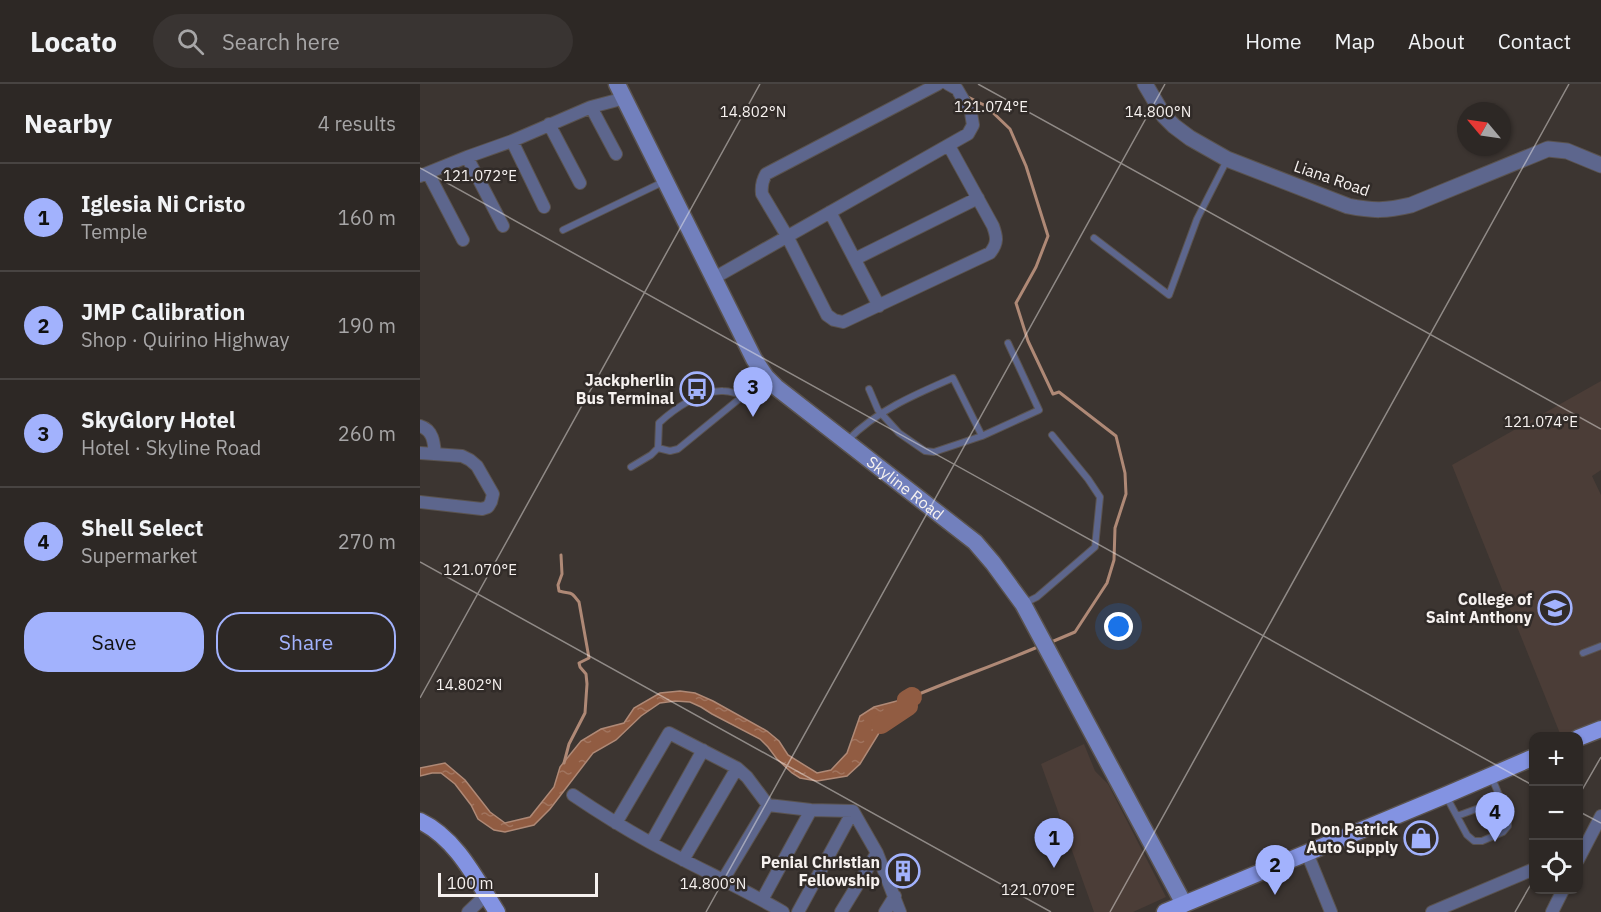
<!DOCTYPE html>
<meta charset="utf-8">
<style>
:root{--surface:#2d2825;--page:#393432;--text:#f1f3f6;--muted:#a7a6a7;--line:#484442;--accent:#a2b2fd}
body{margin:0;font-family:"IBM Plex Sans",sans-serif;background:var(--page);color:var(--text)}
.controls{position:absolute;right:18px;bottom:18px;display:grid;overflow:hidden;border-radius:12px;box-shadow:0 2px 4px #0004}
.controls button{width:54px;height:54px;display:grid;place-items:center;padding:0;border:0;border-bottom:2px solid var(--line);background:var(--surface);color:var(--text);font:30px sans-serif}
.compass{position:absolute;left:1037px;top:18px;width:54px;height:54px;border-radius:50%;background:var(--surface);box-shadow:0 2px 4px #0004;rotate:299deg}
.scale{position:absolute;left:18px;bottom:15px;width:160px;box-sizing:border-box;padding-left:6px;border:3px solid #f6f1ef;border-top:0;font-size:16px;line-height:21px;white-space:nowrap;color:#f6f1ef;-webkit-text-stroke:4px #312b28;paint-order:stroke}
.you{position:absolute;left:699px;top:543px;width:21px;height:21px;margin:-15px;border:4px solid #fff;border-radius:50%;background:#1a73e8;box-shadow:0 0 0 9px #1a73e833}
.badge{display:grid;place-items:center;width:39px;height:39px;border-radius:50%;background:var(--accent);color:#111;font-size:20px;font-weight:700}
.pin{position:absolute;translate:-50% -50px;filter:drop-shadow(0 2px 3px #0008)}
.pin::after{content:'';position:absolute;top:32px;width:21px;height:18px;background:inherit;clip-path:polygon(0 0,100% 0,50% 100%)}
.list{margin:0;padding:0;list-style:none}
h2{display:flex;justify-content:space-between;align-items:center;height:78px;margin:0;padding:0 24px;font-size:26px}
h2 small{font-size:20px;font-weight:400;color:var(--muted)}
.list li{display:grid;grid-template-columns:39px 1fr auto;gap:18px;align-items:center;box-sizing:border-box;height:108px;padding:0 24px;border-top:2px solid var(--line)}
.list b{display:block;font-size:22px;white-space:nowrap}
.list p{margin:0;font-size:20px;white-space:nowrap;color:var(--muted)}
.list em{font-size:20px;font-style:normal;color:var(--muted)}
.actions{display:flex;gap:12px;padding:18px 24px}
.actions a{flex:1;padding:14px 0;border:2px solid var(--accent);border-radius:24px;text-align:center;font-size:21px;color:var(--accent)}
.actions .main{background:var(--accent);color:#111}
.icon{flex:none;width:33px;height:33px;fill:none;stroke:currentColor;stroke-width:2;stroke-linecap:round;stroke-linejoin:round}
.map{position:relative;flex:none;width:1181px;height:828px;overflow:hidden}
header{display:flex;align-items:center;gap:36px;box-sizing:border-box;height:84px;padding:0 30px;background:var(--surface);border-bottom:2px solid var(--line)}
header strong{font-size:28px}
nav{display:flex;gap:33px;margin-inline-start:auto;font-size:21px}
.search{width:420px;height:54px;background:var(--page);display:flex;align-items:center;gap:15px;box-sizing:border-box;padding:0 21px;border-radius:33px;color:var(--muted);font-size:22px}
main{display:flex}
aside{flex:1;background:var(--surface)}
.map>svg:first-child{display:block}
.built{fill:#4b3d37}
.water{fill:url(#water-ripples);stroke:#af8976;stroke-width:1.5}
.lines{fill:none;stroke-linecap:round;stroke-linejoin:round}
.stream{stroke:#af8976;stroke-width:3}
.river{stroke:#915c42;stroke-width:20}
.service-casing{stroke:#5a534f;stroke-width:8}
.minor-casing{stroke:#5a534f;stroke-width:14}
.tertiary-casing{stroke:#5a534f;stroke-width:17}
.secondary-casing{stroke:#5a534f;stroke-width:19}
.primary-casing{stroke:#5a534f;stroke-width:19}
.service{stroke:#5d668d;stroke-width:6}
.minor{stroke:#5d668d;stroke-width:12}
.tertiary{stroke:#5d668d;stroke-width:15}
.secondary{stroke:#7280bd;stroke-width:16}
.primary{stroke:#8393e2;stroke-width:16}
.ticks{fill:none;stroke:#f6f1ef;stroke-width:1.5;stroke-opacity:0.45}
.labels{text-anchor:middle;stroke-width:5;stroke-linejoin:round;paint-order:stroke}
.street-label{font-size:16px;fill:#f6f1ef;stroke:#312b28}
.poi-label{font-size:16px;font-weight:bold;fill:#f6f1ef;stroke:#312b28;text-anchor:end}
.ticks-label{font-size:15px;text-anchor:middle;fill:#f6f1ef;stroke:#312b28;stroke-width:5;stroke-linejoin:round;paint-order:stroke}
</style>
<header>
<strong>Locato</strong>
<div class="search"><svg class="icon" aria-label="search" viewBox="0 0 24 24"><circle cx="10" cy="10" r="6"/><path d="M15 15l6 6"/></svg>Search here</div>
<nav><a>Home</a><a>Map</a><a>About</a><a>Contact</a></nav>
</header>
<main>
<aside>
<h2>Nearby<small>4 results</small></h2>
<ul class="list">
<li><span class="badge">1</span><div><b>Iglesia Ni Cristo</b><p>Temple</p></div><em>160 m</em></li>
<li><span class="badge">2</span><div><b>JMP Calibration</b><p>Shop · Quirino Highway</p></div><em>190 m</em></li>
<li><span class="badge">3</span><div><b>SkyGlory Hotel</b><p>Hotel · Skyline Road</p></div><em>260 m</em></li>
<li><span class="badge">4</span><div><b>Shell Select</b><p>Supermarket</p></div><em>270 m</em></li>
</ul>
<div class="actions"><a class="main">Save</a><a>Share</a></div>
</aside>
<div class="map">
<svg width="1181" height="828" viewBox="0 0 1181 828">
<defs>
<pattern id="water-ripples" width="26" height="14" patternUnits="userSpaceOnUse" patternTransform="scale(1.5)"><rect width="26" height="14" fill="#915c42"/><path d="M2 4q2-2 4 0t4 0M15 11q2-2 4 0t4 0" fill="none" stroke="#a1745e"/></pattern>
</defs>
<rect width="100%" height="100%" fill="#3c3531"/>
<path class="built" d="M1181,297V386L1172,392L1181,411V638L1149,652H1141L1032,381Z
M664,660L675,687L688,700L746,813L713,828H674L621,680Z"/>
<path class="water" d="M260,607L275,609L293,617L347,647L359,657L368,671L397,689L411,686L427,669L440,632L454,623L492,613L476,634L459,649L440,680L427,692L397,697L380,694L372,689L357,675L348,663L340,655L292,630L281,623L270,618L255,617L240,619L221,632L196,656L173,669L130,725L114,741L85,748L74,746L58,735L51,721L35,700L21,689H12L0,692V684L25,679L45,696L70,728L85,739L110,733L134,703L140,683L161,657L181,645L204,639L214,624L240,609Z"/>
<g class="lines">
<path class="stream" d="M546,12L566,22L590,45L606,82L628,152L616,183L596,219L608,257L633,310L639,308L696,352L705,389L706,410L695,444L694,476L687,499L655,548L629,559
M141,471L142,490L138,501L139,507C152,511 149,505 159,518L169,574L159,579L160,583L166,590L167,600L165,629L149,660L144,679
M492,613C534,595 578,580 620,562"/>
<path class="river" d="M461,640L488,622L487,616L492,613"/>
<g class="service-casing">
<path id="service" d="M143,146L245,97
M674,154L749,211L777,135L807,76
M449,305L458,326L479,349L505,367L514,368L562,352L619,326L588,259
M428,356C456,327 496,310 533,294L562,352
M238,364L250,367L258,365L346,293
M211,383L231,371L238,364L239,339C254,325 281,306 303,307C310,307 317,310 323,311
M603,520L617,513L675,463L680,413L668,395L632,351
M1163,569L1181,562
M1026,712L1047,751L1054,757H1062L1083,748L1088,742V733L1072,694
M1037,732L1081,716"/>
</g>
<g class="minor-casing">
<path id="minor" d="M518,0L346,90C342,97 341,102 342,110L367,152L407,231L414,236L423,238L570,169C578,159 577,153 573,142L529,62
M171,23L196,70
M129,40L160,99
M92,57L124,123
M47,73L83,142
M8,89L43,156
M0,92L47,73L92,57L171,23L205,14
M410,128L459,222
M435,175L558,114
M294,194L548,50L553,41L551,29L537,5L528,0
M0,342C13,346 14,358 15,370
M0,369L42,372L50,376L57,382L73,410L71,418L68,423L62,425L0,418
M153,711C178,728 204,744 231,759C275,783 320,803 363,828
M196,739L249,649L317,684L327,693L348,721L391,726L433,727L457,769L480,828
M231,759L283,666
M887,769L911,828
M263,776L317,684
M1158,776L1181,732
M303,796L348,721
M342,816L391,726
M48,828L66,811
M378,828L433,727
M421,828L457,769
M465,828L475,812
M1012,828L1114,785
M1132,828L1143,806"/>
</g>
<g class="tertiary-casing">
<path id="tertiary" d="M725,0L744,32L754,42L770,54L807,75L928,122C953,127 966,127 991,121L1128,65L1147,67L1181,81"/>
</g>
<g class="secondary-casing">
<g id="secondary">
<path id="s1" d="M197,0L334,275L346,293L356,303L555,458L573,479L603,520L764,820"/>
</g>
</g>
<g class="primary-casing">
<path id="primary" d="M1158,654L1181,645
M0,737C36,754 56,795 77,828
M745,828L1026,711L1114,673"/>
</g>
<use href="#service" class="service"/>
<use href="#minor" class="minor"/>
<use href="#tertiary" class="tertiary"/>
<use href="#secondary" class="secondary"/>
<use href="#primary" class="primary"/>
</g>
<path class="ticks" d="M558,0L1181,345M0,84L1114,702M0,478L631,828M0,614L340,0M1158,713L1181,673M1158,727L1181,739M286,828L745,0M690,828L1149,0M1095,828L1114,795"/>
<defs>
<g id="bus-ring" transform="scale(1.725)"><circle r="9.5" fill="#312b28" stroke="#a2b2fd" stroke-width="1.5"/><path d="M-5-6H5V4H4V6H2V4H-2V6H-4V4H-5ZM-3.5-4V0h7V-4ZM-3.5 1.2v1.5H-2V1.2ZM2 1.2v1.5H3.5V1.2Z" fill="#a2b2fd"/></g>
<g id="university-ring" transform="scale(1.725)"><circle r="9.5" fill="#312b28" stroke="#a2b2fd" stroke-width="1.5"/><path d="M0-5L7-2L0 1L-7-2ZM-4 1L0 2.5L4 1V4Q0 6-4 4Z" fill="#a2b2fd"/></g>
<g id="shop-ring" transform="scale(1.725)"><circle r="9.5" fill="#312b28" stroke="#a2b2fd" stroke-width="1.5"/><path d="M-5-2.5h2.3a2.7 3.5 0 0 1 5.4 0H5L5.5 6h-11ZM-1.5-2.5h3a1.5 2.3 0 0 0-3 0Z" fill="#a2b2fd"/></g>
<g id="building-ring" transform="scale(1.725)"><circle r="9.5" fill="#312b28" stroke="#a2b2fd" stroke-width="1.5"/><path d="M-4-6H4V6H1V3H-1V6H-4ZM-2.5-4.3h1.7v1.8h-1.7ZM.8-4.3h1.7v1.8H.8ZM-2.5-1h1.7V.8h-1.7ZM.8-1h1.7V.8H.8Z" fill="#a2b2fd"/></g>
</defs>
<g fill-rule="evenodd">
<use href="#bus-ring" x="277" y="305"/>
<use href="#university-ring" x="1135" y="524"/>
<use href="#shop-ring" x="1001" y="754"/>
<use href="#building-ring" x="483" y="787"/>
</g>
<g class="labels">
<g class="street-label">
<text transform="translate(912 94) rotate(19)" y="6">Liana Road</text>
<text dy="6" stroke="none"><textPath href="#s1" startOffset="507">Skyline Road</textPath></text>
</g>
<g class="poi-label">
<text x="254" y="302">Jackpherlin<tspan x="254" dy="18">Bus Terminal</tspan></text>
<text x="1112" y="521">College of<tspan x="1112" dy="18">Saint Anthony</tspan></text>
<text x="978" y="751">Don Patrick<tspan x="978" dy="18">Auto Supply</tspan></text>
<text x="460" y="784">Penial Christian<tspan x="460" dy="18">Fellowship</tspan></text>
</g>
</g>
<g class="ticks-label">
<text x="571" y="28">121.074°E</text>
<text x="333" y="33">14.802°N</text>
<text x="738" y="33">14.800°N</text>
<text x="60" y="97">121.072°E</text>
<text x="1121" y="343">121.074°E</text>
<text x="60" y="491">121.070°E</text>
<text x="49" y="606">14.802°N</text>
<text x="293" y="805">14.800°N</text>
<text x="618" y="811">121.070°E</text>
</g>
</svg>
<div class="controls">
<button>+</button>
<button>−</button>
<button><svg class="icon" aria-label="locate" viewBox="0 0 24 24"><circle cx="12" cy="12" r="6"/><path d="M12 2v4M12 18v4M2 12h4M18 12h4"/></svg></button>
</div>
<svg class="compass" viewBox="-18 -18 36 36"><path d="M0-13l5 13h-10z" fill="#e53935"/><path d="M0 13l5-13h-10z" fill="#a7a6a7"/></svg>
<div class="scale">100 m</div>
<div class="you"></div>
<div class="pin badge" style="left:634px;top:784px">1</div>
<div class="pin badge" style="left:855px;top:811px">2</div>
<div class="pin badge" style="left:333px;top:333px">3</div>
<div class="pin badge" style="left:1075px;top:758px">4</div>
</div>
</main>
